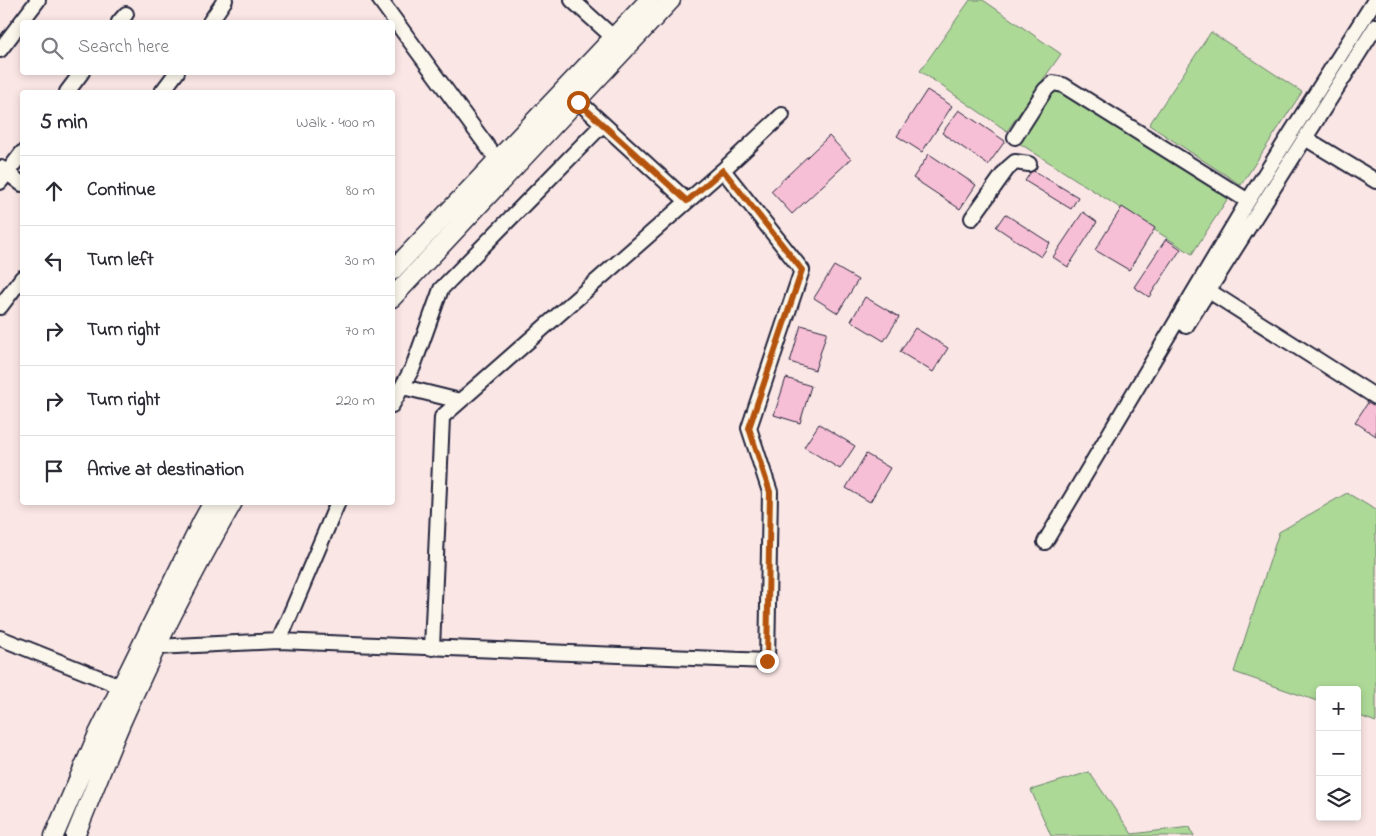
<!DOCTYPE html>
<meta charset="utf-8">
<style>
:root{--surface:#fff;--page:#f2f2f3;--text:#2b2b33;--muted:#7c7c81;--line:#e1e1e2}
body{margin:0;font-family:"Indie Flower",sans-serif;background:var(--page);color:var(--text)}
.controls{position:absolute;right:15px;bottom:15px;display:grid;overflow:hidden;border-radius:5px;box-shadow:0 2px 8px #0003}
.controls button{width:45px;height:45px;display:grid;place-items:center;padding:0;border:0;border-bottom:1px solid var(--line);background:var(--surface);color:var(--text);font:25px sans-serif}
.stop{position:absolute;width:15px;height:15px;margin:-11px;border:4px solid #b45309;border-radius:50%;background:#fff}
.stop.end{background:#b45309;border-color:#fff;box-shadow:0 1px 5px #0008}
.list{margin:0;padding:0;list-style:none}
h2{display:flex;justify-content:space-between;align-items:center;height:65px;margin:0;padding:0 20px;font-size:21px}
h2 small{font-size:16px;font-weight:400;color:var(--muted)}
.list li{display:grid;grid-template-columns:32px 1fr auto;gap:15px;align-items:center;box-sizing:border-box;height:70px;padding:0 20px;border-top:1px solid var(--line)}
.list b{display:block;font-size:19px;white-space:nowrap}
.list em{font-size:16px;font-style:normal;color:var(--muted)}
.icon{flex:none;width:28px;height:28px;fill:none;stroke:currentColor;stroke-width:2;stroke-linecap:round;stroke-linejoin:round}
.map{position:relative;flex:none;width:1376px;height:836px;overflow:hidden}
.search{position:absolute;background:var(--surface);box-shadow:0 2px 8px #0003;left:20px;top:20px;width:375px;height:55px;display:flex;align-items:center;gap:12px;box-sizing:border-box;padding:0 18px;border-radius:5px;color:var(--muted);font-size:19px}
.panel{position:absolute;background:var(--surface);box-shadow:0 2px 8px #0003;left:20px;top:90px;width:375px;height:415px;border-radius:5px}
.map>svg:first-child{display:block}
.green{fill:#add997;stroke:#687e69}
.building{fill:#f7bfd5;stroke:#22223b}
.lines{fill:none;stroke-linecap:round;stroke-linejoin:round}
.minor-casing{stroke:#22223b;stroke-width:18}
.major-casing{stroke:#22223b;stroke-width:21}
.minor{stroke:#fbf7ec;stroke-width:14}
.major{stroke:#fbf7ec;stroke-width:18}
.route{stroke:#b45309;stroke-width:6}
</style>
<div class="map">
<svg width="1376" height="836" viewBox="0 0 1376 836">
<rect width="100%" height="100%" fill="#fae6e5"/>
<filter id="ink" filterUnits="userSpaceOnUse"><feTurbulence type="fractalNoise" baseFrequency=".02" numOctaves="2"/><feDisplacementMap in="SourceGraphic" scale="10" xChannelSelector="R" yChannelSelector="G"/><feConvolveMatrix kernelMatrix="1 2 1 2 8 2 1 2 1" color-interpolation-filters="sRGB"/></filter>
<g filter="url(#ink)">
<path class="green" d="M970,0H983L1061,54L1007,131L920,71Z
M1211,32L1302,92L1241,185L1149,125Z
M1055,88L1228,198L1192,254L1019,143Z
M1347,493L1376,510V722L1357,715V690H1320V702L1234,672L1279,532Z
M1089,772L1132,834L1190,827L1194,836H1051L1031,790Z"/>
<path class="building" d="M927,90L952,106L922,152L897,136Z
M959,110L1005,141L988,165L942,133Z
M829,136L851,159L792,214L771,191Z
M929,154L976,185L960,209L913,178Z
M1032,170L1078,197L1071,209L1025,181Z
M1122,207L1155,228L1129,270L1095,250Z
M1083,212L1097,222L1068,267L1053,257Z
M1005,214L1050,243L1041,257L996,227Z
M1166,239L1181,249L1149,297L1134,287Z
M834,266L858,280L838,313L814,298Z
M865,297L899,317L884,341L851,321Z
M801,325L827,332L815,370L790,362Z
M915,328L948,348L933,372L900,352Z
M786,378L811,386L800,423L774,415Z
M1371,398L1376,402V436L1355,422Z
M819,424L855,446L840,469L804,447Z
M866,454L890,468L870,502L846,488Z"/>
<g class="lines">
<g class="minor-casing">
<path id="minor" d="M380,0L498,161
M572,0L614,38
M119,22L126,14
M210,22L225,0
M0,50L38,0
M67,92L82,72
M162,92L177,72
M578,101L687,201
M1015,137L1045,90L1053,83L1063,85L1248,201
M1305,138L1376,181
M1,168L22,184
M0,182L22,153
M972,218L1007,169L1015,162L1029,164
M1209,291L1376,397
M0,307L22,278
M1186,326L1376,26
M403,387L460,401
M392,405L413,367L441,289L603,124
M1045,542L1248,201L1375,0
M0,638L120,686
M279,641L338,502
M156,647L279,641L767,661L770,492L749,428L802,270L723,170
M432,648L442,417L723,170L782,115"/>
</g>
<g class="major-casing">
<path id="major" d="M392,271L649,0
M392,298L671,0
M54,836L97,736L203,520L213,502
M75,836C91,798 105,760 121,723C154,648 192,574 233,502"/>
</g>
<use href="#minor" class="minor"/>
<use href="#major" class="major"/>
</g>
</g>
<g class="lines" filter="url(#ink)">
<path class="route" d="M578,102L687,201L723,170L802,270L749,428L770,492L767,661"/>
</g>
</svg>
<div class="controls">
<button>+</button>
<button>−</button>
<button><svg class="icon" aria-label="layers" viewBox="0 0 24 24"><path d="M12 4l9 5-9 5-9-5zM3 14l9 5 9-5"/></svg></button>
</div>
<div class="stop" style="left:578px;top:102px"></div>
<div class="stop end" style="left:767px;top:661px"></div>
<div class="search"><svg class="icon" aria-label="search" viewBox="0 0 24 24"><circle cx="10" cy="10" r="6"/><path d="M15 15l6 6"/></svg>Search here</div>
<section class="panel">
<h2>5 min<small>Walk · 400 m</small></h2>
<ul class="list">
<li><svg class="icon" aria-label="ahead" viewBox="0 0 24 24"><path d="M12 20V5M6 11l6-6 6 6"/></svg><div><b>Continue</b></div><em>80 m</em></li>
<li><svg class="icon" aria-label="left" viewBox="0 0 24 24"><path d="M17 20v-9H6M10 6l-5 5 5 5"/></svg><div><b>Turn left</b></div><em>30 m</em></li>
<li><svg class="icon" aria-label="right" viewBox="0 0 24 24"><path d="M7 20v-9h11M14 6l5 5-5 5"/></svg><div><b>Turn right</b></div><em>70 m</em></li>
<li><svg class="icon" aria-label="right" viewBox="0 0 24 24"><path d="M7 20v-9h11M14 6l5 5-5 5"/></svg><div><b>Turn right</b></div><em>220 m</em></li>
<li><svg class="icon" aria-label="arrive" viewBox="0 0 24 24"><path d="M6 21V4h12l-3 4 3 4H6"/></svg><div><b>Arrive at destination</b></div></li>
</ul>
</section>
</div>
